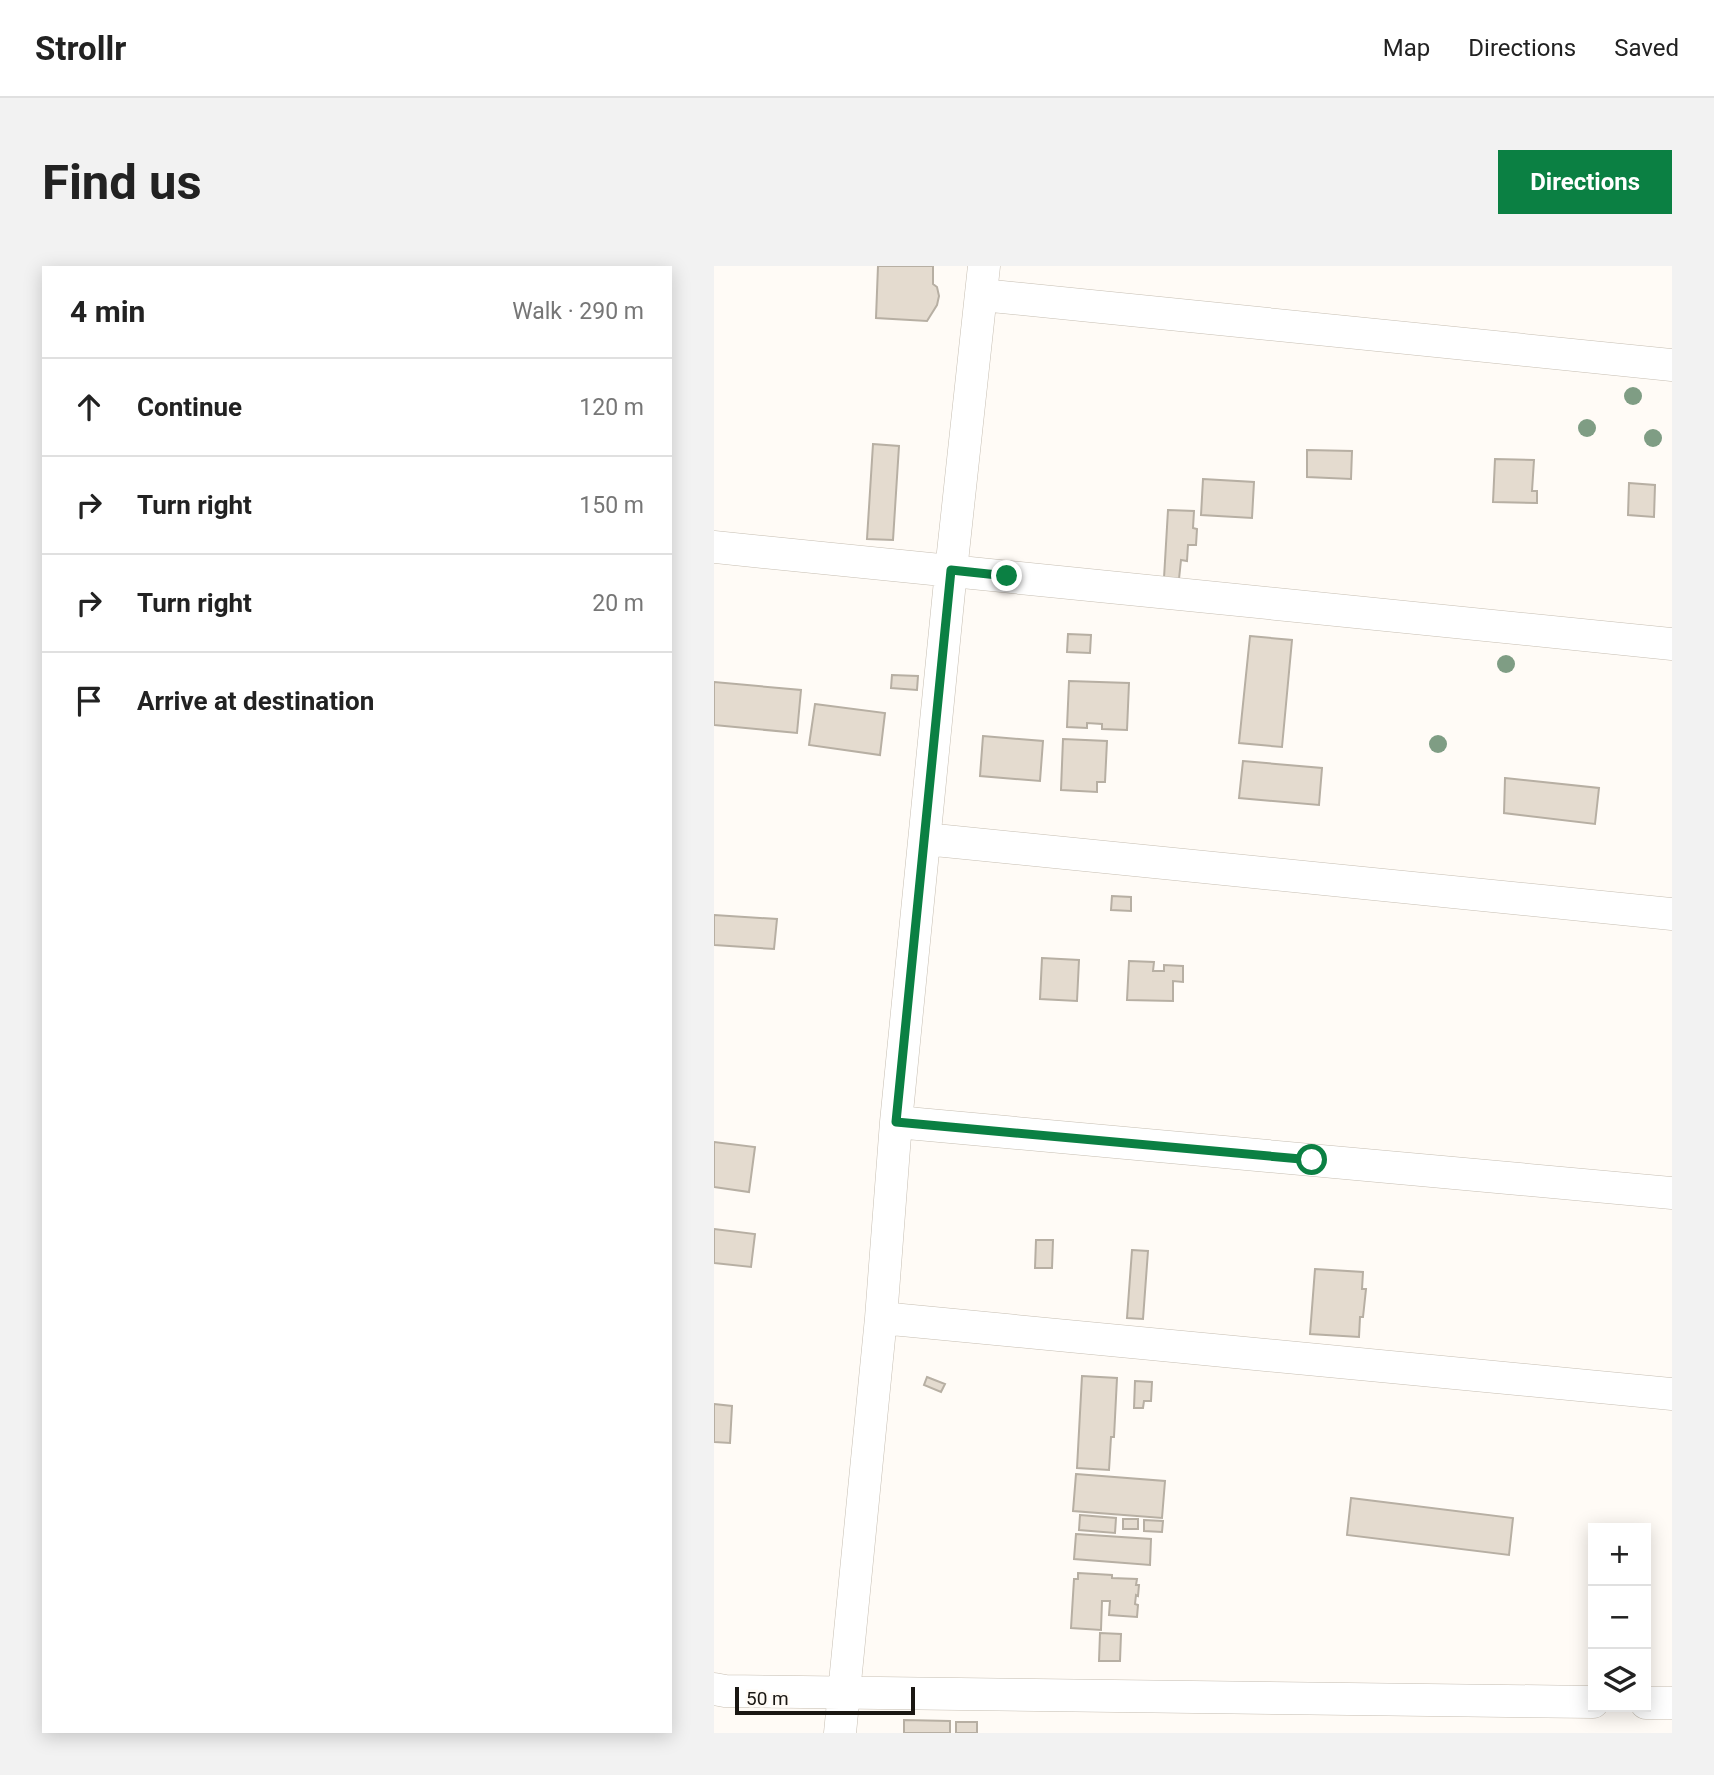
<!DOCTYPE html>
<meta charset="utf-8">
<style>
:root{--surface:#fff;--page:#f2f2f2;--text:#222;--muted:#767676;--line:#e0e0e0;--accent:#0b8043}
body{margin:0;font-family:Roboto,sans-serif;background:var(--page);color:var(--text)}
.controls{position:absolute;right:21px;bottom:21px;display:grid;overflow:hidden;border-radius:0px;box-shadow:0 4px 18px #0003}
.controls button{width:63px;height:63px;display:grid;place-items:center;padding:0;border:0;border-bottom:2px solid var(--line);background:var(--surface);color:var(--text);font:35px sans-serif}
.scale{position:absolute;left:21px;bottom:18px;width:180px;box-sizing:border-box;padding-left:7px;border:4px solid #1a1713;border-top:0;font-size:19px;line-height:24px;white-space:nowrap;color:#1a1713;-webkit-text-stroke:5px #fffbf6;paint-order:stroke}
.stop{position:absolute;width:21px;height:21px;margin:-16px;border:5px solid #0b8043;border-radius:50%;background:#fff}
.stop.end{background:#0b8043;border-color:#fff;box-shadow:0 2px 7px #0008}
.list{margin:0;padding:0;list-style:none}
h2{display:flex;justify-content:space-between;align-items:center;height:91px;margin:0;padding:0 28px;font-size:30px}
h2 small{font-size:23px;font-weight:400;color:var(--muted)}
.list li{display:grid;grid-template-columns:46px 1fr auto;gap:21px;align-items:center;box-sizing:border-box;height:98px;padding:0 28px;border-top:2px solid var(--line)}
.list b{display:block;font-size:26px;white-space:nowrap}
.list em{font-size:23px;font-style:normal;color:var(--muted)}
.icon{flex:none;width:38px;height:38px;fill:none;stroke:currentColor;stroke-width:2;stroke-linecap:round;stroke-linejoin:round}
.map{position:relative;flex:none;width:958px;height:1467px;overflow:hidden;border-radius:0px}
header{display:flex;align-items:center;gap:42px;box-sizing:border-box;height:98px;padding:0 35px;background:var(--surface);border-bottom:2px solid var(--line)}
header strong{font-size:33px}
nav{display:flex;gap:38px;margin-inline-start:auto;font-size:24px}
.intro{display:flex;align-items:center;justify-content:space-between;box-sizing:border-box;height:168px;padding:0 42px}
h1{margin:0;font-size:49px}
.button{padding:18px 32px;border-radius:0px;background:var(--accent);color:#fff;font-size:24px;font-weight:700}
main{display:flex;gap:42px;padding:0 42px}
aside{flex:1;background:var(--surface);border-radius:0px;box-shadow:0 4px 18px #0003}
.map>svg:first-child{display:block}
.building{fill:#e4dbcf;stroke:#b7afa3;stroke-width:2}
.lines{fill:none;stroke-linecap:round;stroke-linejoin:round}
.minor-casing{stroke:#c6beb2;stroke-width:33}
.minor{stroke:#fff;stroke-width:32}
.tree{fill:#7f9d84}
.route{stroke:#0b8043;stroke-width:9}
</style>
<header>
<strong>Strollr</strong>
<nav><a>Map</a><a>Directions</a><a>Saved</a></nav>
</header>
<div class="intro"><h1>Find us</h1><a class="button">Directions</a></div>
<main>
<aside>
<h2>4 min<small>Walk · 290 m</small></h2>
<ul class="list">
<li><svg class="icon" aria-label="ahead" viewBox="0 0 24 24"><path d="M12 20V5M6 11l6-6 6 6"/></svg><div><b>Continue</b></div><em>120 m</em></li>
<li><svg class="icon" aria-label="right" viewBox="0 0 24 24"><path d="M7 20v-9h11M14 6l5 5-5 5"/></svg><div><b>Turn right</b></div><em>150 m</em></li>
<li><svg class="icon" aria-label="right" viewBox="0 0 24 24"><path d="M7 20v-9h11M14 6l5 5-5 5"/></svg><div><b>Turn right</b></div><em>20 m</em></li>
<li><svg class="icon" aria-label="arrive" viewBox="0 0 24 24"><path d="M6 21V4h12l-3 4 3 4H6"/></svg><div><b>Arrive at destination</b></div></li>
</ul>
</aside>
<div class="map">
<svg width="958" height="1467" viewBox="0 0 958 1467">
<rect width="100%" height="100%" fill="#fffbf6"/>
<path class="building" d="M164,0H219V18L223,21L225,30L223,39L213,55L162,52Z
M159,178L185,180L179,274L153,273Z
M593,184L638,185L637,213L593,211Z
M781,193L820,194L818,225H823V237L779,236Z
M489,213L540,216L538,252L487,249Z
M915,217L941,219L940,251L914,249Z
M454,244L480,245L479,262L483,263L482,279H474L473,295L467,294L465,313L450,312Z
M354,368L377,369L376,387L353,386Z
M536,370L578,374L568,481L525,477Z
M178,409L204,410L203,424L177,422Z
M355,415L415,417L413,464L388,463V458L373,457V462L353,461Z
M0,416L87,424L83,467L0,459Z
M101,438L171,447L166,489L95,479Z
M269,470L329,475L326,515L266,510Z
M349,473L393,475L391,516H383V526L347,524Z
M529,495L608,502L605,539L525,532Z
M791,512L885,522L881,558L790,547Z
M398,630L417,631V645L397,644Z
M0,649L63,653L60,683L0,679Z
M328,692L365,694L363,735L326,733Z
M415,695L440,696L439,705H450V699L469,700V716L459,715V735L413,734Z
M0,876L41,881L35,926L0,921Z
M0,963L41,968L37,1001L0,997Z
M322,974H339L338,1002H321Z
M418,984L434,985L429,1053L413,1052Z
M601,1003L649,1006L648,1023H652L649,1051H646L645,1071L596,1068Z
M368,1110L403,1112L400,1171H397L395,1204L363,1202Z
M213,1111L231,1118L227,1126L210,1119Z
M421,1115L438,1116L437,1135H430L429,1142H420Z
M0,1138L18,1140L16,1177L0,1176Z
M362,1208L451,1215L448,1252L359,1245Z
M637,1232L799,1252L795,1289L633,1269Z
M366,1249L402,1252L401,1267L365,1264Z
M409,1253H424V1263H409Z
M430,1254L449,1255L448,1266L430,1265Z
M362,1268L437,1273L436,1299L360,1293Z
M364,1307L398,1309V1312L423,1313L422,1319H425L424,1330L422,1329L421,1338L424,1339L423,1351L395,1349L396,1335H388L387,1364L357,1362L360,1313H364Z
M386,1367L407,1368L406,1395H385Z
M190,1454L236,1455V1467H190Z
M242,1456H263V1467H242Z"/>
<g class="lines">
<g class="minor-casing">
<path id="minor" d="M268,29L958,99
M0,281L958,378
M211,573L958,648
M182,856L958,927
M167,1052L958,1128
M0,1423L11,1425L879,1436
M932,1437H958
M126,1467L167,1052L182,856L237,305L270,0"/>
</g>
<use href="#minor" class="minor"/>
</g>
<g class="tree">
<circle cx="919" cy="130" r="9"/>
<circle cx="873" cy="162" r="9"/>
<circle cx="939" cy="172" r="9"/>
<circle cx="792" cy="398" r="9"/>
<circle cx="724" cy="478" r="9"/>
</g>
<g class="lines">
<path class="route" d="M293,310L237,304L182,856L598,894"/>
</g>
</svg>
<div class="controls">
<button>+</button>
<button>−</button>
<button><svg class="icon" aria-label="layers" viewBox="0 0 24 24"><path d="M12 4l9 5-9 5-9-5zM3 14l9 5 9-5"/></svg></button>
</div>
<div class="scale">50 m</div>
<div class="stop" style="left:598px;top:894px"></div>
<div class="stop end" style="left:293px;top:310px"></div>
</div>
</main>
